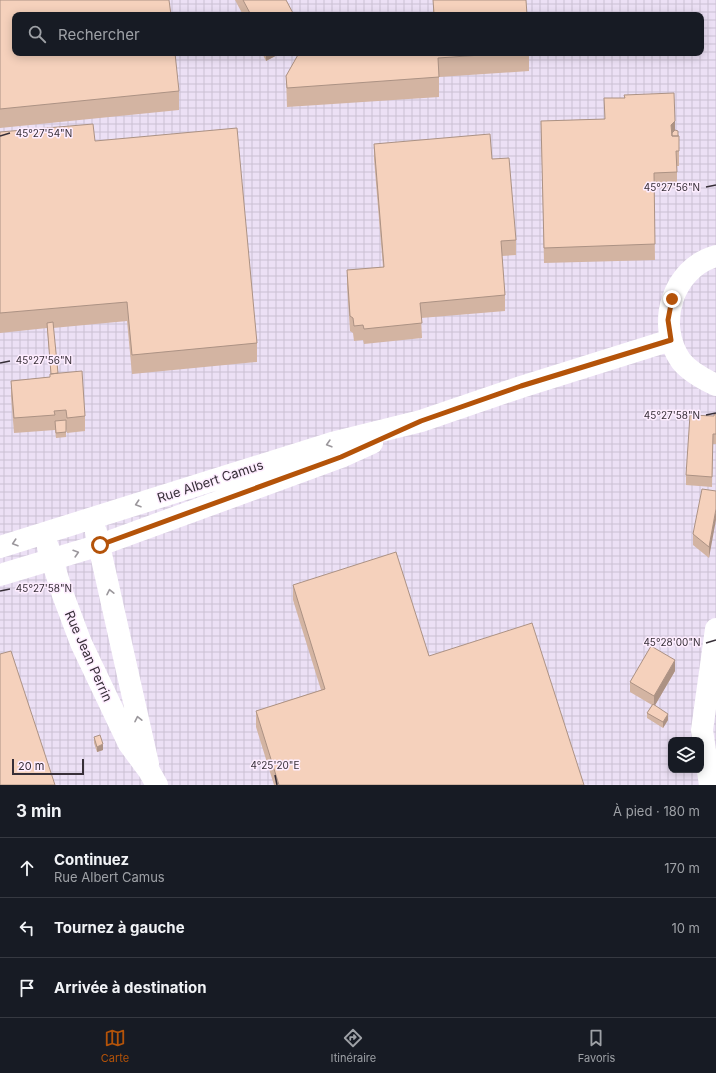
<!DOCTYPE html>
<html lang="fr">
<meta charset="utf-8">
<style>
:root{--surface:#171b24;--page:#20242c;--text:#f1f3f6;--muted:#9ea1a6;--line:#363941;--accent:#b45309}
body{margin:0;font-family:Inter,sans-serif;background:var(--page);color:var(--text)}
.controls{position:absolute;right:12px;bottom:12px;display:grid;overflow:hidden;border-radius:8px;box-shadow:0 2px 10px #0003}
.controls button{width:36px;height:36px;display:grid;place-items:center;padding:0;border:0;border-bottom:1px solid var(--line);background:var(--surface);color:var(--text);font:20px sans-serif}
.scale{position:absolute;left:12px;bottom:10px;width:72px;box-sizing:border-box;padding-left:4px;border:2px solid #372f38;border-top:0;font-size:11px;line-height:14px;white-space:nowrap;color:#372f38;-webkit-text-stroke:3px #feedff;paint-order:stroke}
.stop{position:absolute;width:12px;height:12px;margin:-9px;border:3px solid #b45309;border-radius:50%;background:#fff}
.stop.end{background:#b45309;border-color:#fff;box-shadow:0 1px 4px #0008}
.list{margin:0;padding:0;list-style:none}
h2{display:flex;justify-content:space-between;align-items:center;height:52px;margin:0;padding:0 16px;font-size:17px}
h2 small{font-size:13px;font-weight:400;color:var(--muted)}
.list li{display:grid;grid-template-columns:26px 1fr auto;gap:12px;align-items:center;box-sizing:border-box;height:60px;padding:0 16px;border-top:1px solid var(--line)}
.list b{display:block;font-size:15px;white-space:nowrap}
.list p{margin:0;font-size:13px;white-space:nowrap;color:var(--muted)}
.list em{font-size:13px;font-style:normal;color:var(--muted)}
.icon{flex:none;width:22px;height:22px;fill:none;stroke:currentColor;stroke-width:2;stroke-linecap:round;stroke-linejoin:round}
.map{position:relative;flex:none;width:716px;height:785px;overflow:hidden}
.search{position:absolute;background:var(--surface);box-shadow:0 2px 10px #0003;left:12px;right:12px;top:12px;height:44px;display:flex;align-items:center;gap:10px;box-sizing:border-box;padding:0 14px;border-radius:8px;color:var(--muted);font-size:15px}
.sheet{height:232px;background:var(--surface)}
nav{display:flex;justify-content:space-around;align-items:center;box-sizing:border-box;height:56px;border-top:1px solid var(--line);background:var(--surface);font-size:11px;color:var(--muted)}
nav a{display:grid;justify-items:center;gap:2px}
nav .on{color:var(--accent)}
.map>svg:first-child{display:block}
.industrial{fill:url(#industrial-grid);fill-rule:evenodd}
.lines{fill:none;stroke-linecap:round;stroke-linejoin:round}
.tertiary{stroke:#fff;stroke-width:22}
.wall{fill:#d3b4a2}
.shaded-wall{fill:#ac9284}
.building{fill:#f5d1bc;stroke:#ac9284}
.oneway{stroke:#9b979c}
.route{stroke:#b45309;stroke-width:5}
.ticks{fill:none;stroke:#372f38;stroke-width:1.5}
.labels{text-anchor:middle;stroke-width:3;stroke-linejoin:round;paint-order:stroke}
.street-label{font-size:13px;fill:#372f38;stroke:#feedff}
.ticks-label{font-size:10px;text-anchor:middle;fill:#372f38;stroke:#feedff;stroke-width:3;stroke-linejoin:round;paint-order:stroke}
</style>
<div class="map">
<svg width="716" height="785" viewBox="0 0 716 785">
<defs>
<pattern id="industrial-grid" width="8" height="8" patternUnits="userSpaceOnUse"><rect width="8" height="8" fill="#ece0f5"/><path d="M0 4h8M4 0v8" fill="none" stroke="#cbc0d3"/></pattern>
</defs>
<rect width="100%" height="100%" fill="#feedff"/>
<path class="industrial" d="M0,0H716V785H0ZM15,15H701V53H15ZM671,740H701V770H671Z"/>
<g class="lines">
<path class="tertiary" d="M716,256C673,268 655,324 681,361C690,372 703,379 716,385
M96,532L148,764
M0,547L332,443L421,421L521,387L671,340
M48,547L63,595L81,643L129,744L149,771L157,785
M0,575L100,545L341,457L372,443
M710,785L702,730L716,629"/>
</g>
<path class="wall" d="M0,0L179,91V110L0,128Z
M235,0H286L294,15H243Z
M433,0H526L433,14Z
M262,53H281L266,61Z
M299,53H529V71L439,77V97L287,107L286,76Z
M624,95L675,130L679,136V166H677V187L654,188L655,260L544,263L541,121L604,119L624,98Z
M0,132L95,141L257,343V362L132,374L127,321L53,328L58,373L85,416V431L67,433L66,429V437L56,438L55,430L14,433L11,396V381L50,377L51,374L47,328L0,333Z
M374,144L492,159L516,240V255L502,256L505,295V311L421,318L422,338L364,344L363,340L354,341L353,333L350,331L347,285V270L383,267L374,159Z
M716,414V444H713L712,487L686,485V475L714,416Z
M716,491L709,558L693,545V534Z
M293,585L429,656L584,785H274L256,727V711L321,690L293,600Z
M675,671L655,705L668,720L663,728L647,718V713L652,705L630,692V682Z
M94,737L103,750L97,752L94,743Z"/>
<path class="shaded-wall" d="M266,53H281L266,61Z
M675,121V136L671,140V125Z
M716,509V520L709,558V547Z
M675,660V671L654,707V696Z
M668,714V720L663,728V722Z
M103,744V750L97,752V747Z"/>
<path class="building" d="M0,0H169L171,15H15V53H175L179,91L0,109Z
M243,0H286L294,15H251Z
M433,0H526L527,15H425L434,14Z
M299,53H510L438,58L439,77L287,88L286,76Z
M674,93L675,121L671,125L672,136H679V151H676L677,172L654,173L655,244L544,248L541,121L605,119L604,98H625L624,95Z
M93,124L95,141L237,128L257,343L132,355L127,302L0,313V132Z
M675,130L678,131V136H672V133Z
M490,134L492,159L509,158L516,240L501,241L505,295L420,303L422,323L364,329L363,325L354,326L353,318L350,316L347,270L384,267L374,144Z
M53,322L58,373L51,374L47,323Z
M82,371L85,416L67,418L66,410L54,411L55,415L14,418L11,381L50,377V374Z
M714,414H716V434H713L712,477L686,475L690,415L714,416Z
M66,420V432L56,433L55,421Z
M702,489L716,491V509L709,547L693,534Z
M396,552L429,656L532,623L584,785H279L256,711L325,689L293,585Z
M651,646L675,660L654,696L630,682Z
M11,651L55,785H0V654Z
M653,704L668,714L663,722L647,713Z
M100,735L103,744L97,747L94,737Z"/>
<defs><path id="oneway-chevron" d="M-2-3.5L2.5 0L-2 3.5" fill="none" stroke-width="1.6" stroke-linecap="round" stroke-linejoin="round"/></defs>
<g class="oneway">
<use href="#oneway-chevron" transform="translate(329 444) rotate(164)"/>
<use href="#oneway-chevron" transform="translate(138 504) rotate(162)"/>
<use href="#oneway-chevron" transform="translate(15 543) rotate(162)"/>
<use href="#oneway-chevron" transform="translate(76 553) rotate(-17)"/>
<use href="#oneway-chevron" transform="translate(110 592) rotate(-102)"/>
<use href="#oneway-chevron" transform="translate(138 719) rotate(-102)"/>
</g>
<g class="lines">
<path class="route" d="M100,545L341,457L421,421L521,386L671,340L668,320L672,299"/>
</g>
<path class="ticks" d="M0,136L10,133M706,187L716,185M0,363L10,361M706,415L716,413M0,591L10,589M706,643L716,640M275,775L277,785"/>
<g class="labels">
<g class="street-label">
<text transform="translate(210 481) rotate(-18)" y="5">Rue Albert Camus</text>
<text transform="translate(89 656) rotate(66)" y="5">Rue Jean Perrin</text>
</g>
</g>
<g class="ticks-label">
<text x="44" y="137">45°27'54"N</text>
<text x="672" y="191">45°27'56"N</text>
<text x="44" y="364">45°27'56"N</text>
<text x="672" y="419">45°27'58"N</text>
<text x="44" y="592">45°27'58"N</text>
<text x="672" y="646">45°28'00"N</text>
<text x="275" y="769">4°25'20"E</text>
</g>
</svg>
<div class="controls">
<button><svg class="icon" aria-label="layers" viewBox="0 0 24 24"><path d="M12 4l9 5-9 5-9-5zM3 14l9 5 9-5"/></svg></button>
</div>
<div class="scale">20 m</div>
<div class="stop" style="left:100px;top:545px"></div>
<div class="stop end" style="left:672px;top:299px"></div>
<div class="search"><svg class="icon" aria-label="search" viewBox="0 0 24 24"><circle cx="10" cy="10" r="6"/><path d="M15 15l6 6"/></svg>Rechercher</div>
</div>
<section class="sheet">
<h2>3 min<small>À pied · 180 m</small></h2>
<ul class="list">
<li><svg class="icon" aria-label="ahead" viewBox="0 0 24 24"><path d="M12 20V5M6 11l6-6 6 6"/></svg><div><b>Continuez</b><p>Rue Albert Camus</p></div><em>170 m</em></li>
<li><svg class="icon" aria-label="left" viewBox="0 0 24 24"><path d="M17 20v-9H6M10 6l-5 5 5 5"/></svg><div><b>Tournez à gauche</b></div><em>10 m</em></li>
<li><svg class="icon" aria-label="arrive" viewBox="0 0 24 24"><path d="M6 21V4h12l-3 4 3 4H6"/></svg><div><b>Arrivée à destination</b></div></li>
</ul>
</section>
<nav>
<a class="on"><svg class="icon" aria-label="map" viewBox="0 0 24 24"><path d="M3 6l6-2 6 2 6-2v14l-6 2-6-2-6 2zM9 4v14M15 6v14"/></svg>Carte</a>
<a><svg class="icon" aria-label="directions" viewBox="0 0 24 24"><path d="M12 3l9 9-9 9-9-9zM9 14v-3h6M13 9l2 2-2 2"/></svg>Itinéraire</a>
<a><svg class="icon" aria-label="saved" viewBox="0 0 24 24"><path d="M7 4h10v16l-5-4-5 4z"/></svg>Favoris</a>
</nav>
